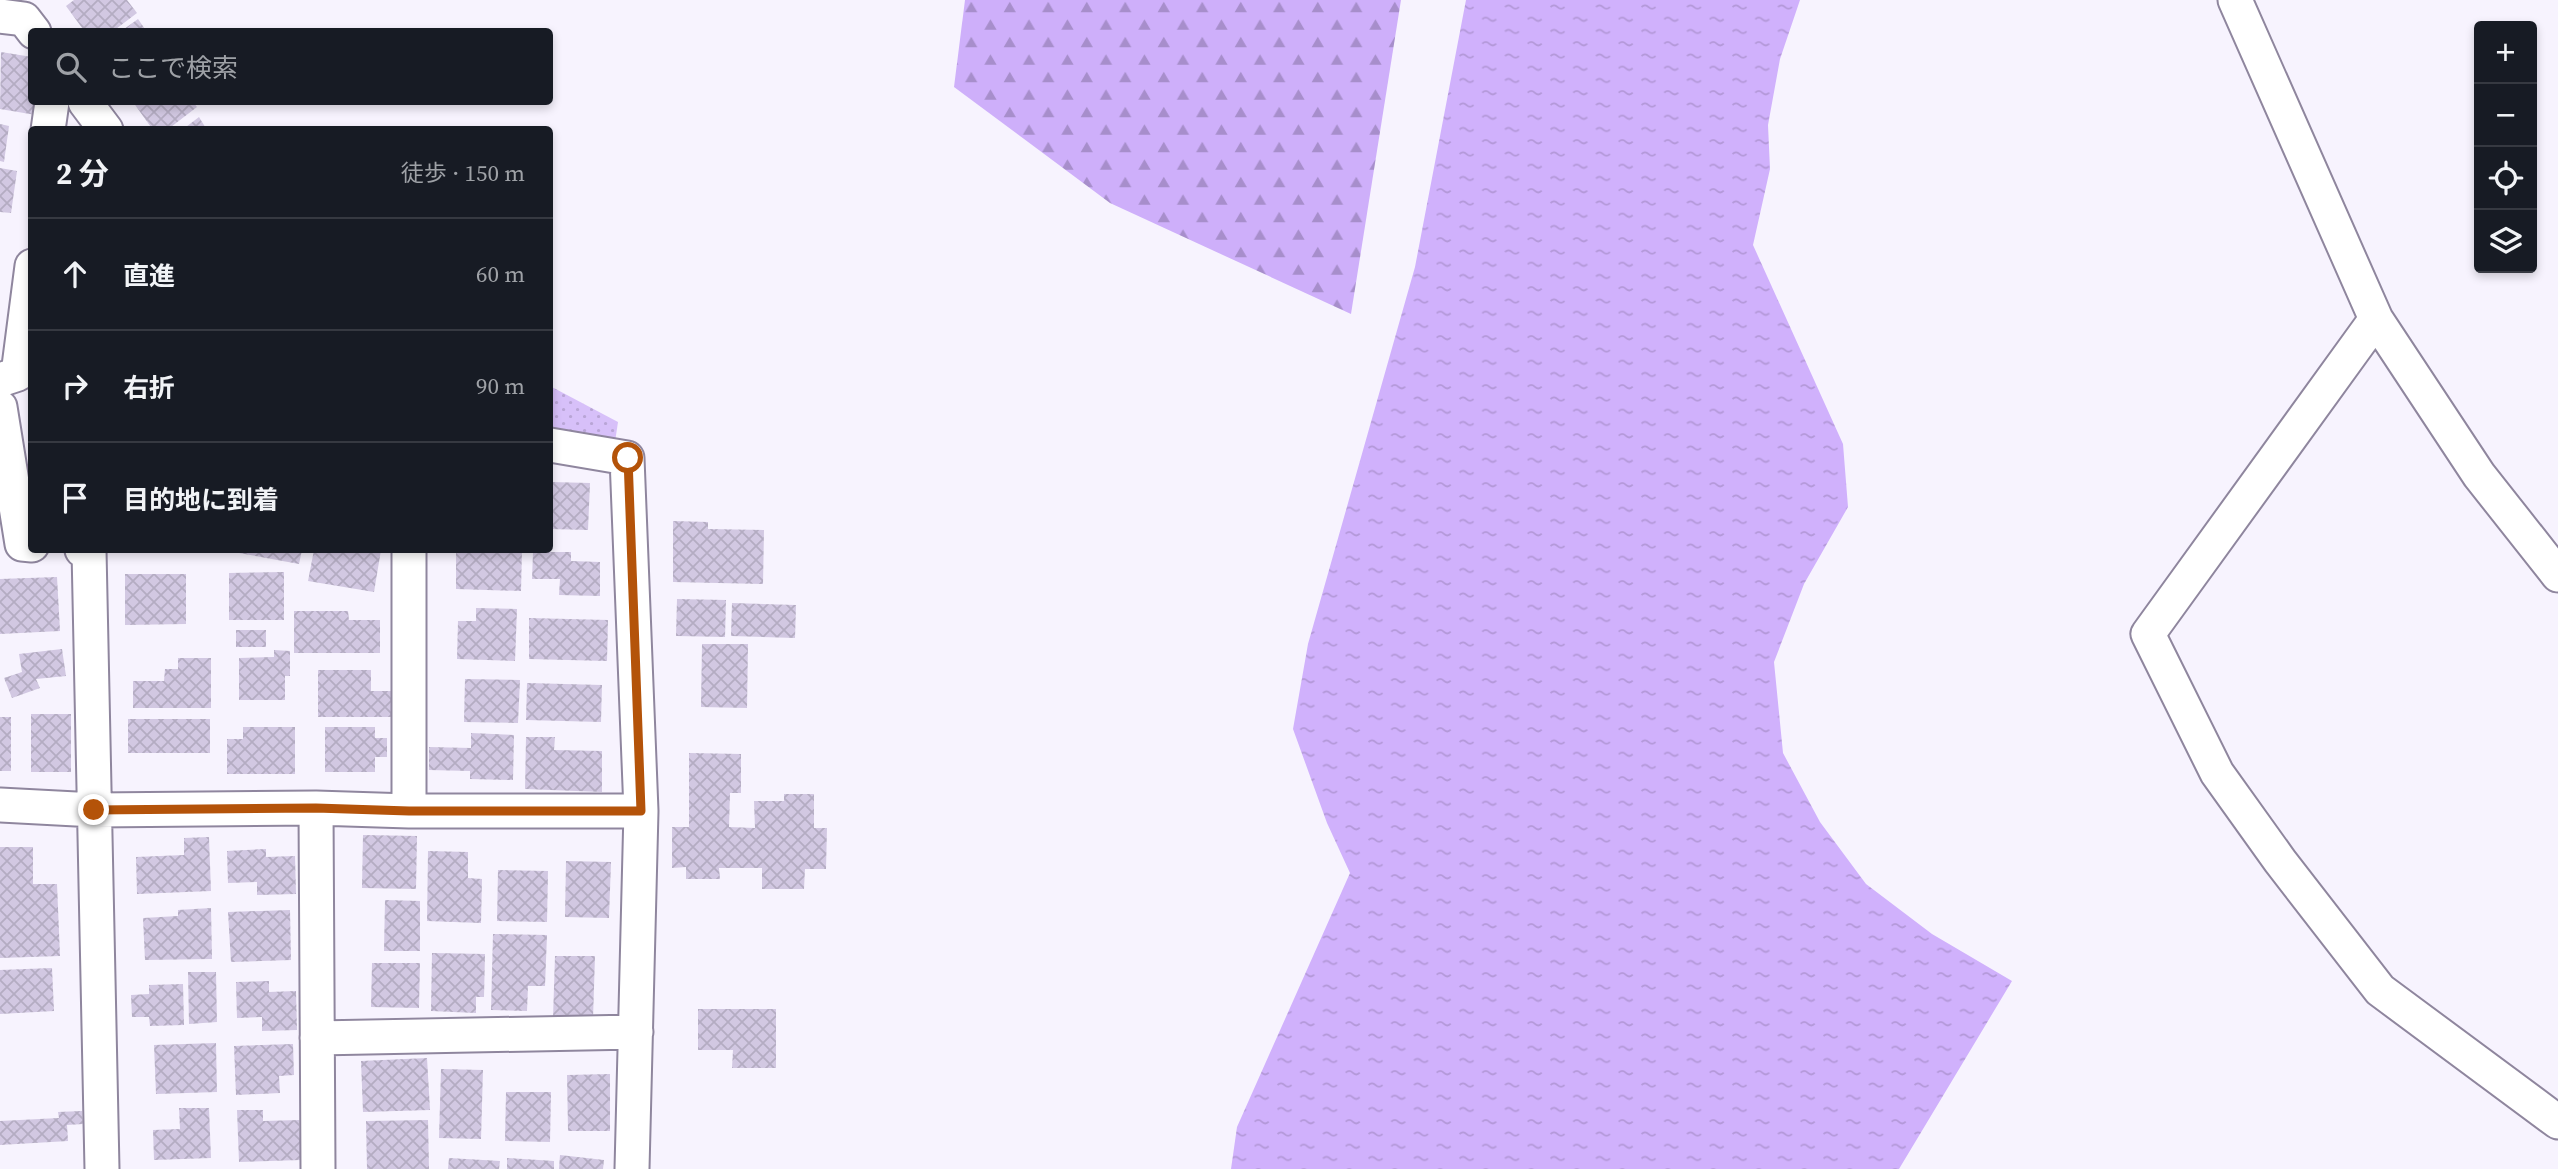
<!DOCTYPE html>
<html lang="ja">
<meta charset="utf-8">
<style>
:root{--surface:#171b24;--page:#242831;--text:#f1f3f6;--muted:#9ea1a6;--line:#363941}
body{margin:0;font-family:"Source Serif 4","Noto Sans JP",serif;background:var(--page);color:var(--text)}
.controls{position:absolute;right:21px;top:21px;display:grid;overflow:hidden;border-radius:7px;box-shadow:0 4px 10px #0003}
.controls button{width:63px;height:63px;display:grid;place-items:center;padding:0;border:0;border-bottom:2px solid var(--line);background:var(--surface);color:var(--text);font:35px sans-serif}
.stop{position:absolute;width:21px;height:21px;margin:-16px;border:5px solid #b45309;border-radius:50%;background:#fff}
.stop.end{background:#b45309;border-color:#fff;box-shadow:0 2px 7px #0008}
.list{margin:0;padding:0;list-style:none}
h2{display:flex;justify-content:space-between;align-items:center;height:91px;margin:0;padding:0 28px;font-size:30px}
h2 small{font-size:23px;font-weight:400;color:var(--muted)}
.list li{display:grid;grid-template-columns:46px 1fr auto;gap:21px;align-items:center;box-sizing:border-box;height:112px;padding:0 28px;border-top:2px solid var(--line)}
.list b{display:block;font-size:26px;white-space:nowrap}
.list em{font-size:23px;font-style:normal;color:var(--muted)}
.icon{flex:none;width:38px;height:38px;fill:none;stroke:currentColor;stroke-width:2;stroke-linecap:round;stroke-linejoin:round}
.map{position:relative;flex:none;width:2558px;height:1169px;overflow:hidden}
.search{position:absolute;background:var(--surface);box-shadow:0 4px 10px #0003;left:28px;top:28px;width:525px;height:77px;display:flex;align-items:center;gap:18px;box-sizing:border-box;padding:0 24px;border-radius:7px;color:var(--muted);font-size:26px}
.panel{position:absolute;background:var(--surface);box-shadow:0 4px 10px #0003;left:28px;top:126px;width:525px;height:427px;border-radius:7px}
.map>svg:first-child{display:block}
.grass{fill:url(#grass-dots)}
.forest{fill:url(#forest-firs)}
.water{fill:url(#water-ripples)}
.building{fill:url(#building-cross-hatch)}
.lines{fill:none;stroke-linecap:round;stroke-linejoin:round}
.minor-casing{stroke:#8f869e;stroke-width:37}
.minor{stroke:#fff;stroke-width:33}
.route{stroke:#b45309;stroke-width:9}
</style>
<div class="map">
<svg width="2558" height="1169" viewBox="0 0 2558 1169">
<defs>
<pattern id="grass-dots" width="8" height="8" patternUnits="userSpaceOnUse" patternTransform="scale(1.75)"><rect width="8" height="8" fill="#d7c0f9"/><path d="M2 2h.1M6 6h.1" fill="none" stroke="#b9a5d6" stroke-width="1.8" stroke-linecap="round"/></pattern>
<pattern id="forest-firs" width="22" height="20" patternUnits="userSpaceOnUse" patternTransform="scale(1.75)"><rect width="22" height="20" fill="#ceaffa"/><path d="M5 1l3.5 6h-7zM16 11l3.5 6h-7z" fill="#a78ecb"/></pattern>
<pattern id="water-ripples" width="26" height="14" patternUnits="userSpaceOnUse" patternTransform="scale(1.75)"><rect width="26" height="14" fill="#d0b1fc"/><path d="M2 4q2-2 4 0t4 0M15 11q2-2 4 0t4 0" fill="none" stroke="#b398d8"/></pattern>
<pattern id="building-cross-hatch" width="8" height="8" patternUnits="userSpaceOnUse" patternTransform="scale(1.75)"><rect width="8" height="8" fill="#d2c8e2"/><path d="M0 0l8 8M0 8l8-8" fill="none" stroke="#b4acc2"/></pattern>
</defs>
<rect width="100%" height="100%" fill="#f7f3fe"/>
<path class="grass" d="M550,386L618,422L615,442L550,432Z"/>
<path class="forest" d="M965,0H1401L1351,314L1110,203L954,87Z"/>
<path class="water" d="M1466,0H1800L1780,59L1768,125L1770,169L1753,245L1843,444L1848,507L1804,584L1774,662L1783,753L1820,822L1866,884L1932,934L2012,981L1899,1169H1231L1237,1127L1350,873L1327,823L1293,729L1308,644L1415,267Z"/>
<path class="building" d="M74,0H127L137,13L112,32H85L66,6Z
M138,19L147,32H120Z
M1,52L32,57V102H38L36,115L0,109Z
M133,102H193L197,107L167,130H153Z
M199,117L207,130H182Z
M0,124L9,126L4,162L0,161Z
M0,168L17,171L11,213L0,212Z
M550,482L590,483L588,530L550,529Z
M673,521L708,522V529L764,530L763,584L673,582Z
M239,550H302L299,564L239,553Z
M314,550H381L374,592L308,581Z
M456,550H522L521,591L456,589Z
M533,552H571V561L600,562V596L559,595L560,579H532Z
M284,572V620H229V573Z
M125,574H186V624L125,625Z
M57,577L60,631L0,634V579Z
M677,599L726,600L725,637L676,636Z
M732,603L796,605L795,638L731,636Z
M476,608L517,609L515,661L457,659L458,621H476Z
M294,611H348L349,620H380V653H294Z
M529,618L608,620L607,661L529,659Z
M236,630H266V647H236Z
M702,644H748L747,708L701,707Z
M62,649L66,676L36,679L40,688L12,698L4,678L22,672L19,654Z
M274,650L290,651V676H285V700H239V658L274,657Z
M178,658H211V708H133V681H164L165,669H178Z
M318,670H371V691H391V717H318Z
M465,679L520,680L518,723L464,722Z
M527,683L602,685L601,722L526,720Z
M31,714H71V772H31Z
M0,717H11V771H0Z
M128,719H210V753H128Z
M243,727H295V774H227V739H243Z
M325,727H375V738H387V757H375V772H325Z
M471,733L514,735L513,780L470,779V771L429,770V747L471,748Z
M526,737H555L554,750L602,751V792L525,789Z
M689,753L741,754V793H730L729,827L755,828L754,801H784V794H814V828H827L826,869H805L804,889H762V868H719L720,879H686V867L672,868V827H689Z
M363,835L417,836L416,889L362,888Z
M209,837L211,891L137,894L136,857L184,855V838Z
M0,847H33V884H57L60,956L0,958Z
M266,849V857L295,856L296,894L257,895V882L228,883L227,851Z
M428,851L468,852V878L482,879L481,923L427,921Z
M566,861L611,862L609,918L565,917Z
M498,870L548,871L547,922L497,921Z
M385,900L420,901V951H384Z
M211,908L212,959L145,960L143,918L178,916V910Z
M290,910L291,960L231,962L228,912Z
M493,934L547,935L545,986H528L527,1011L491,1010Z
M432,953L485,954L484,997H476V1013L431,1011Z
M555,956H595L593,1019L553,1018Z
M372,963H420L419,1008L371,1007Z
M52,968L54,1011L0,1014V970Z
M188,972H216L217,1022L189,1024Z
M269,981V992L296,991L297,1030L262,1031V1017L237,1018L236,982Z
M183,984L184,1025L150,1026L149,1017H132L131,995L149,994V985Z
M698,1009H776V1068H732L733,1050H698Z
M216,1043L217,1092L156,1094L154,1045Z
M293,1044L294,1075L279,1076L280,1093L236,1095L234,1046Z
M427,1058L430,1110L363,1112L361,1061Z
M441,1069L483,1070L481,1139L439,1138Z
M610,1074V1131H568L567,1075Z
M506,1092H551L550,1142L505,1141Z
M179,1108H209L211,1158L154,1160L153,1130L180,1129Z
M237,1110H263V1121L299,1120L301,1160L239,1162Z
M82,1111L83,1124L67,1125L68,1141L0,1145V1121L59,1118L58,1112Z
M428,1120L429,1169H367L366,1121Z
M560,1155L604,1160L603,1169H559Z
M449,1158L500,1161L499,1169H448Z
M507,1158L554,1161V1169H507Z"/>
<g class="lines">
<g class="minor-casing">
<path id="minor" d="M2235,0L2376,319L2148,634L2217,773L2280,861L2380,990L2558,1122
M0,16L24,19L34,32
M85,102L106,130
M48,130L52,102
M2376,319L2479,475L2558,575
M0,380L18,374L32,266
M0,407L22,544L32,545
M550,445L627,458L641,811L632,1169
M82,550H89L102,1169
M0,805L95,810L316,808L409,811H641
M316,808L318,1169
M409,811V550
M317,1038L636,1032"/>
</g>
<use href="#minor" class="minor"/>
</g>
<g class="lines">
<path class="route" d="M94,810L316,808L409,811H641L628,458"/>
</g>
</svg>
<div class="controls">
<button>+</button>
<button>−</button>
<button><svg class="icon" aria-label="locate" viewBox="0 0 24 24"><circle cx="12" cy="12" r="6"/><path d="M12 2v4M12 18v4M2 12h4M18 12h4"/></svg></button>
<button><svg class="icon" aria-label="layers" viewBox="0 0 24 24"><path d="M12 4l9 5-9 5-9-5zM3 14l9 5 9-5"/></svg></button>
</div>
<div class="stop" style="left:628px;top:458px"></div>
<div class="stop end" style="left:94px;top:810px"></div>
<div class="search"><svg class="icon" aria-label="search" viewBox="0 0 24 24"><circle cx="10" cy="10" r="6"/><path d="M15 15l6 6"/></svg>ここで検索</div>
<section class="panel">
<h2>2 分<small>徒歩 · 150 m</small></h2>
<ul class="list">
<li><svg class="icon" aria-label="ahead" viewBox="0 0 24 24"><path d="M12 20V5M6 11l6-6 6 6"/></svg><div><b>直進</b></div><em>60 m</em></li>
<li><svg class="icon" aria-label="right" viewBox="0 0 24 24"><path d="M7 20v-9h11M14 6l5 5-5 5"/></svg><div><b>右折</b></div><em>90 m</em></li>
<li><svg class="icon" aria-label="arrive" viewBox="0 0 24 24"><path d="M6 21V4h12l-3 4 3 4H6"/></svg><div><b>目的地に到着</b></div></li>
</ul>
</section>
</div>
